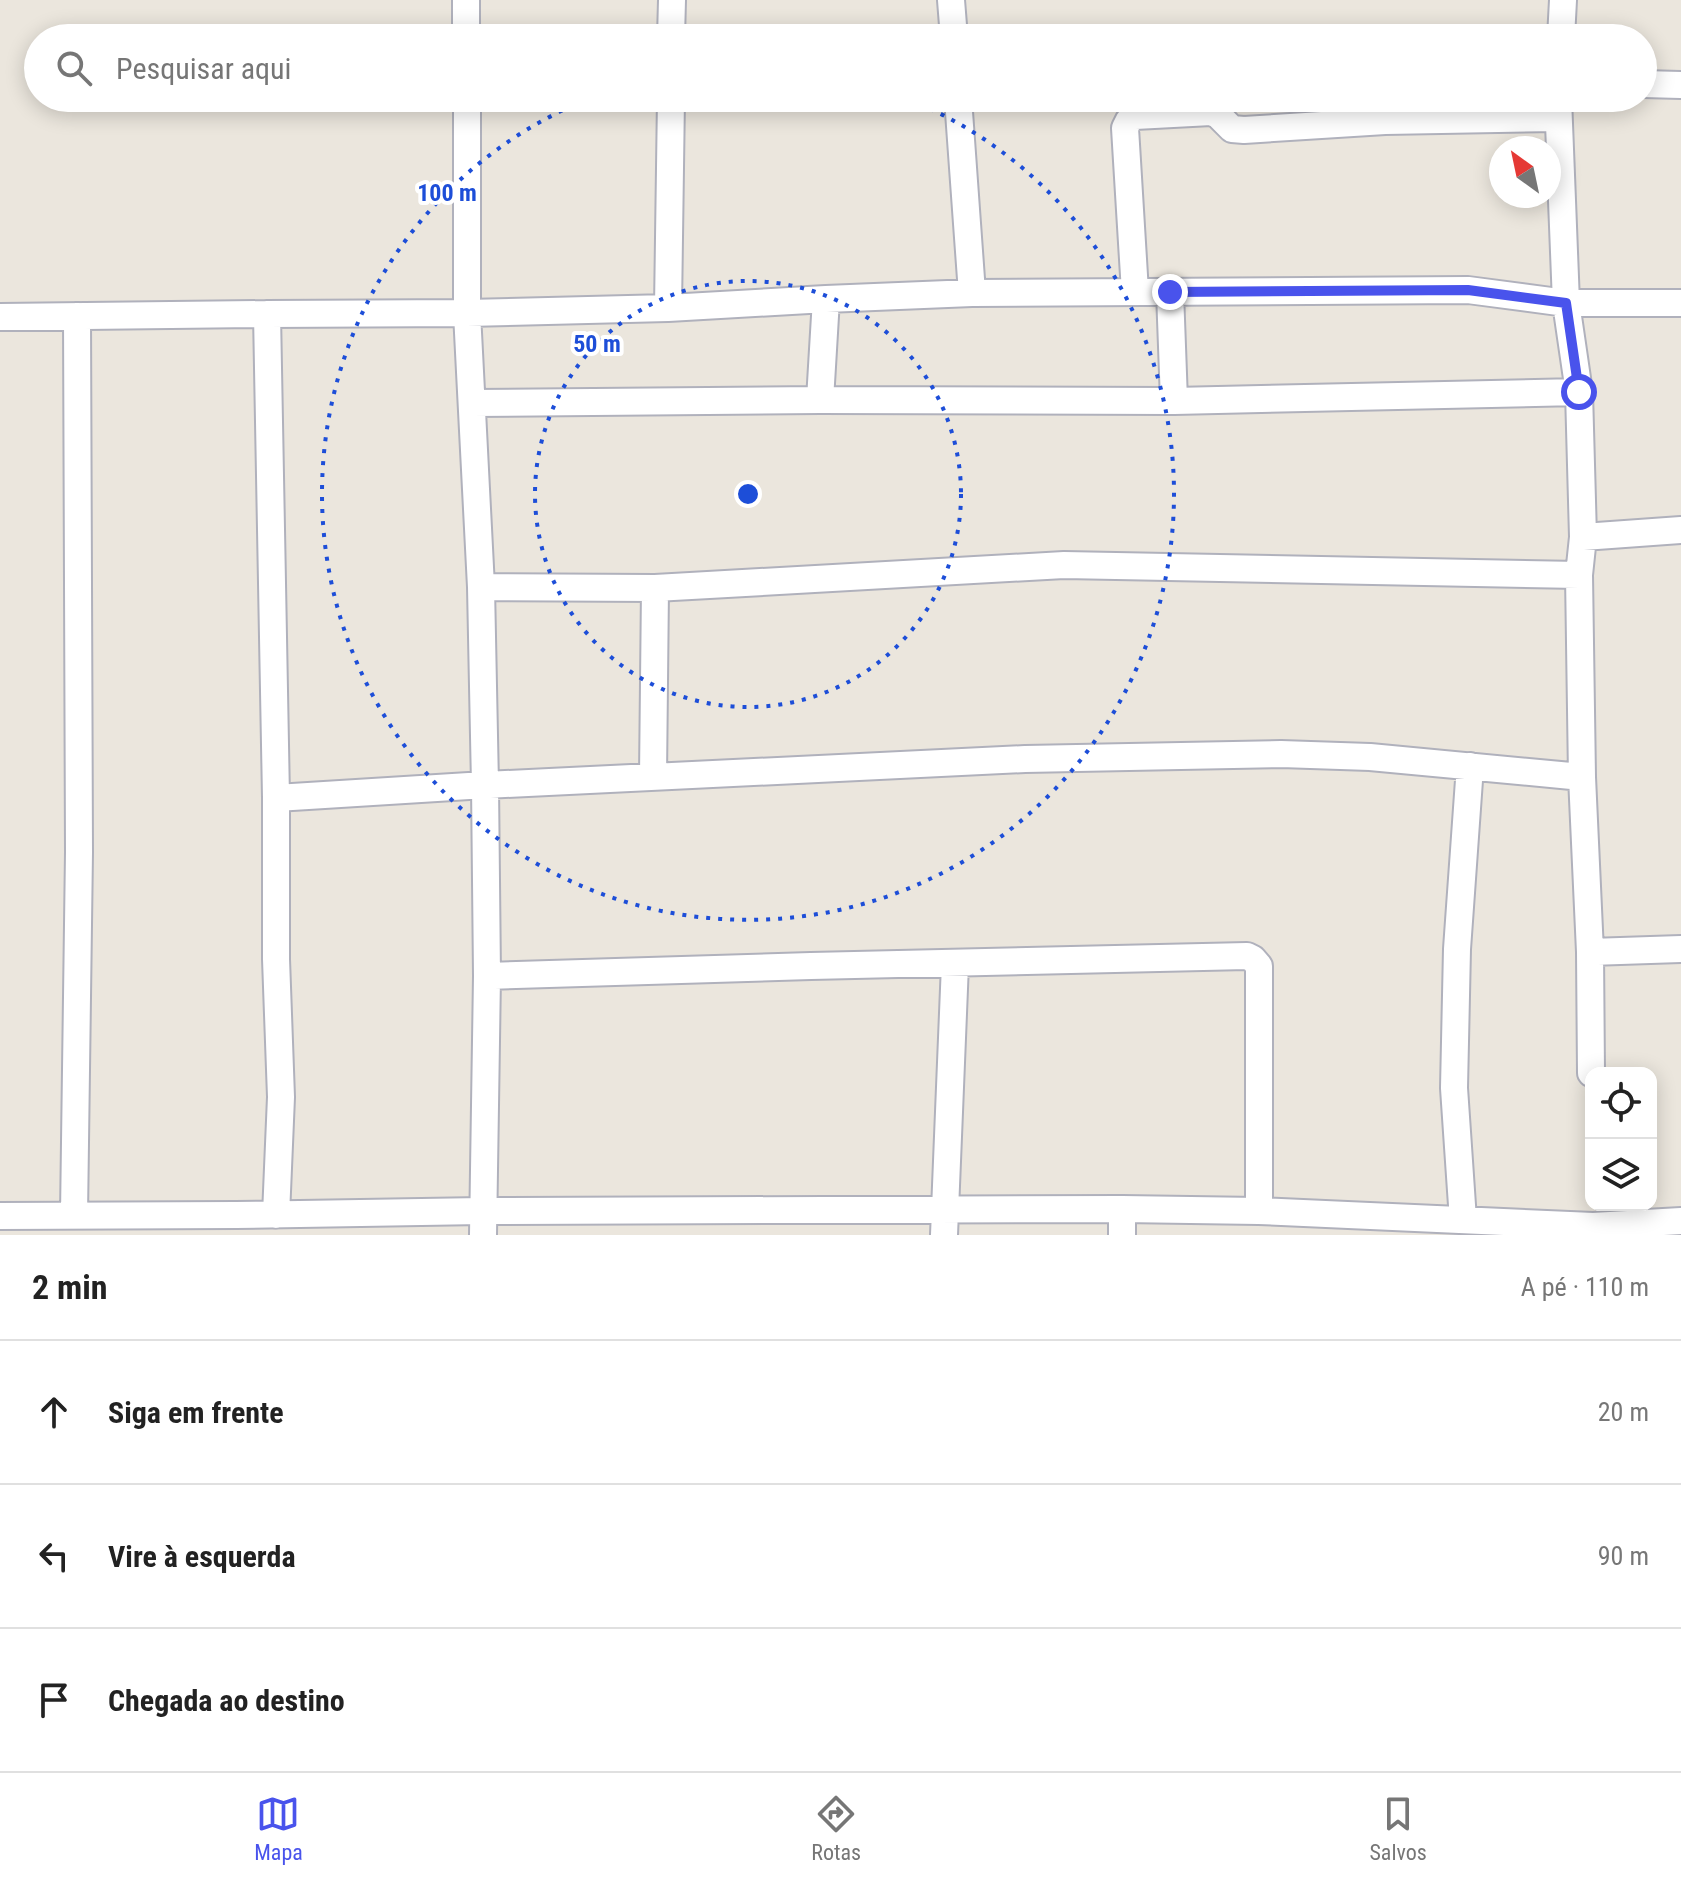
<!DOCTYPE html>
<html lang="pt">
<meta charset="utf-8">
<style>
:root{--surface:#fff;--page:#f6f6f6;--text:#222;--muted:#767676;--line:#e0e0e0;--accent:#4953ec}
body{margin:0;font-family:"Roboto Condensed",sans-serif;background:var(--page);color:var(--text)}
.controls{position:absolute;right:24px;bottom:24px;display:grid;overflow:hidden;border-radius:16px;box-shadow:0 4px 20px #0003}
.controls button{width:72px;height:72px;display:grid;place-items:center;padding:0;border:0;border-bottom:2px solid var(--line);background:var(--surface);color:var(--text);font:40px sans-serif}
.compass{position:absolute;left:1489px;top:136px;width:72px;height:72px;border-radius:50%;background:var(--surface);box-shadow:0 4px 20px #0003;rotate:327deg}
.stop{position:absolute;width:24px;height:24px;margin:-18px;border:6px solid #4953ec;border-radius:50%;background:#fff}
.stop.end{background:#4953ec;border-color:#fff;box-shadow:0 2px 8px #0008}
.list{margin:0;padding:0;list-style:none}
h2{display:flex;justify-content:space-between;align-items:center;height:104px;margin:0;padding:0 32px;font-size:34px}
h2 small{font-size:26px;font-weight:400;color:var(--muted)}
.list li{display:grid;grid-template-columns:52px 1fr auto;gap:24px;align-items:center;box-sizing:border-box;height:144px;padding:0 32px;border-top:2px solid var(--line)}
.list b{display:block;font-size:30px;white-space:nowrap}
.list em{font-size:26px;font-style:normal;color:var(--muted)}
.icon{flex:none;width:44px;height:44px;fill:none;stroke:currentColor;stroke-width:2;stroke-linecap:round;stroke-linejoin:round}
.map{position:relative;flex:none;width:1681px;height:1235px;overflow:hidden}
.search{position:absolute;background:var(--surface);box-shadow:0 4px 20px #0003;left:24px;right:24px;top:24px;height:88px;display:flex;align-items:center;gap:20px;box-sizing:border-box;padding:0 28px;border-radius:44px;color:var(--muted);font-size:30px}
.sheet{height:536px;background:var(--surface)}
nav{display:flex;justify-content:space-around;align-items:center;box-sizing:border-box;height:112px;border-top:2px solid var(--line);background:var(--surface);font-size:22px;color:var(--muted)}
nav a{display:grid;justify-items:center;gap:4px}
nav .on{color:var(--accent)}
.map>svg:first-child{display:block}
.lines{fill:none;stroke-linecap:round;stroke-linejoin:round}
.street-casing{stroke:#b0b1bc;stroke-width:30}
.street{stroke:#fff;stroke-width:26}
.route{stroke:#4953ec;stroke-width:10}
.ring{fill:none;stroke:#1d4ed8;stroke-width:4;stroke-dasharray:4 8}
.centre{fill:#1d4ed8;stroke:#fff;stroke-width:4}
.ring-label{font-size:24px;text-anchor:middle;font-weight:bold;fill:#1d4ed8;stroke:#fff;stroke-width:8;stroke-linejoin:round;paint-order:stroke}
</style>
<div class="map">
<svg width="1681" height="1235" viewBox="0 0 1681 1235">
<rect width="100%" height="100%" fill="#ebe6dd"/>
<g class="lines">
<g class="street-casing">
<path id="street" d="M466,0V38
M951,0L954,38
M671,38L672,0
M1561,38L1563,0
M1643,84L1681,85
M467,98V313L481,587L485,785L487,976L483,1235
M958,98L972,293
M1558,98L1566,303L1579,392L1583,537L1579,575L1582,777L1590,952L1591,1073
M1135,292L1125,128L1129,120L1135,116L1211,112L1218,115L1232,129L1244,130L1385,121L1557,118
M1170,292L1174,401
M668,308L671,98
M267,314L276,798V959L281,1097L276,1215
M0,317L267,314L467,313L668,308L826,299L972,293L1468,290L1566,303H1681
M820,400L826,299
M472,403L820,400L1174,401L1579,392
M1583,537L1681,530
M481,587L655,588L1064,565L1579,575
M653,777L655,588
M276,798L485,785L1025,759L1281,754L1370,757L1582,777
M1590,952L1681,949
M487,976L811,966L1247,956L1253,959L1259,966V1211
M74,1215L79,852L77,316
M0,1216L236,1215L482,1211L1122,1209L1259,1211L1593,1226L1681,1221
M1463,1220L1454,1088L1457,949L1470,766
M944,1235L955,964
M1122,1235V1209"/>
</g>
<use href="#street" class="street"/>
</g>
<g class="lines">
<path class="route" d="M1170,292L1468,290L1566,303L1579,392"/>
</g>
<g class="ring">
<circle cx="748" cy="494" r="213"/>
<path d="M908 99A426 426 0 1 1 588 99"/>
</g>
<circle cx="748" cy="494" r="12" class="centre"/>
<g class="ring-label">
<text x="447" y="201">100 m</text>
<text x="597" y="352">50 m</text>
</g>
</svg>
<div class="controls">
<button><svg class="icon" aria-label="locate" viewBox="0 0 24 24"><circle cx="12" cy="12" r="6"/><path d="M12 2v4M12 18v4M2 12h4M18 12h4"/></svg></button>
<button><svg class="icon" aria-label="layers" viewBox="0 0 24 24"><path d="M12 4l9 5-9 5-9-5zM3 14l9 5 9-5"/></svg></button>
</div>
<svg class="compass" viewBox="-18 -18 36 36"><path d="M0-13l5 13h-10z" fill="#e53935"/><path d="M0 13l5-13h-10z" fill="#767676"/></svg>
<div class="stop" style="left:1579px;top:392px"></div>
<div class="stop end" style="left:1170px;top:292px"></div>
<div class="search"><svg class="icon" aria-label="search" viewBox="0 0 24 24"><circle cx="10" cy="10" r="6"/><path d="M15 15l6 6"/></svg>Pesquisar aqui</div>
</div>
<section class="sheet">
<h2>2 min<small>A pé · 110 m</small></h2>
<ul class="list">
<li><svg class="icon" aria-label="ahead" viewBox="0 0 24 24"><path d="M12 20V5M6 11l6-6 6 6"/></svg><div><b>Siga em frente</b></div><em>20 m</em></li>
<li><svg class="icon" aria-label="left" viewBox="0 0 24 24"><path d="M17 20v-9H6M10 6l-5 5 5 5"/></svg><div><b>Vire à esquerda</b></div><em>90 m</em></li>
<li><svg class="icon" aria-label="arrive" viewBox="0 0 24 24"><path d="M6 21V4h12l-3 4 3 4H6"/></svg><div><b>Chegada ao destino</b></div></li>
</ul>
</section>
<nav>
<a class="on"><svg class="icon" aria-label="map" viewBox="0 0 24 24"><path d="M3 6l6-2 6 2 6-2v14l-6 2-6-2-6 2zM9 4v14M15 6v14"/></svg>Mapa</a>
<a><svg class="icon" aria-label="directions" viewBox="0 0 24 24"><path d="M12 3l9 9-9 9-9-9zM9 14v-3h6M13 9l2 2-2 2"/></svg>Rotas</a>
<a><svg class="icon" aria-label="saved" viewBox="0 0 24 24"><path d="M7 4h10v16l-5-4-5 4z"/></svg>Salvos</a>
</nav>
